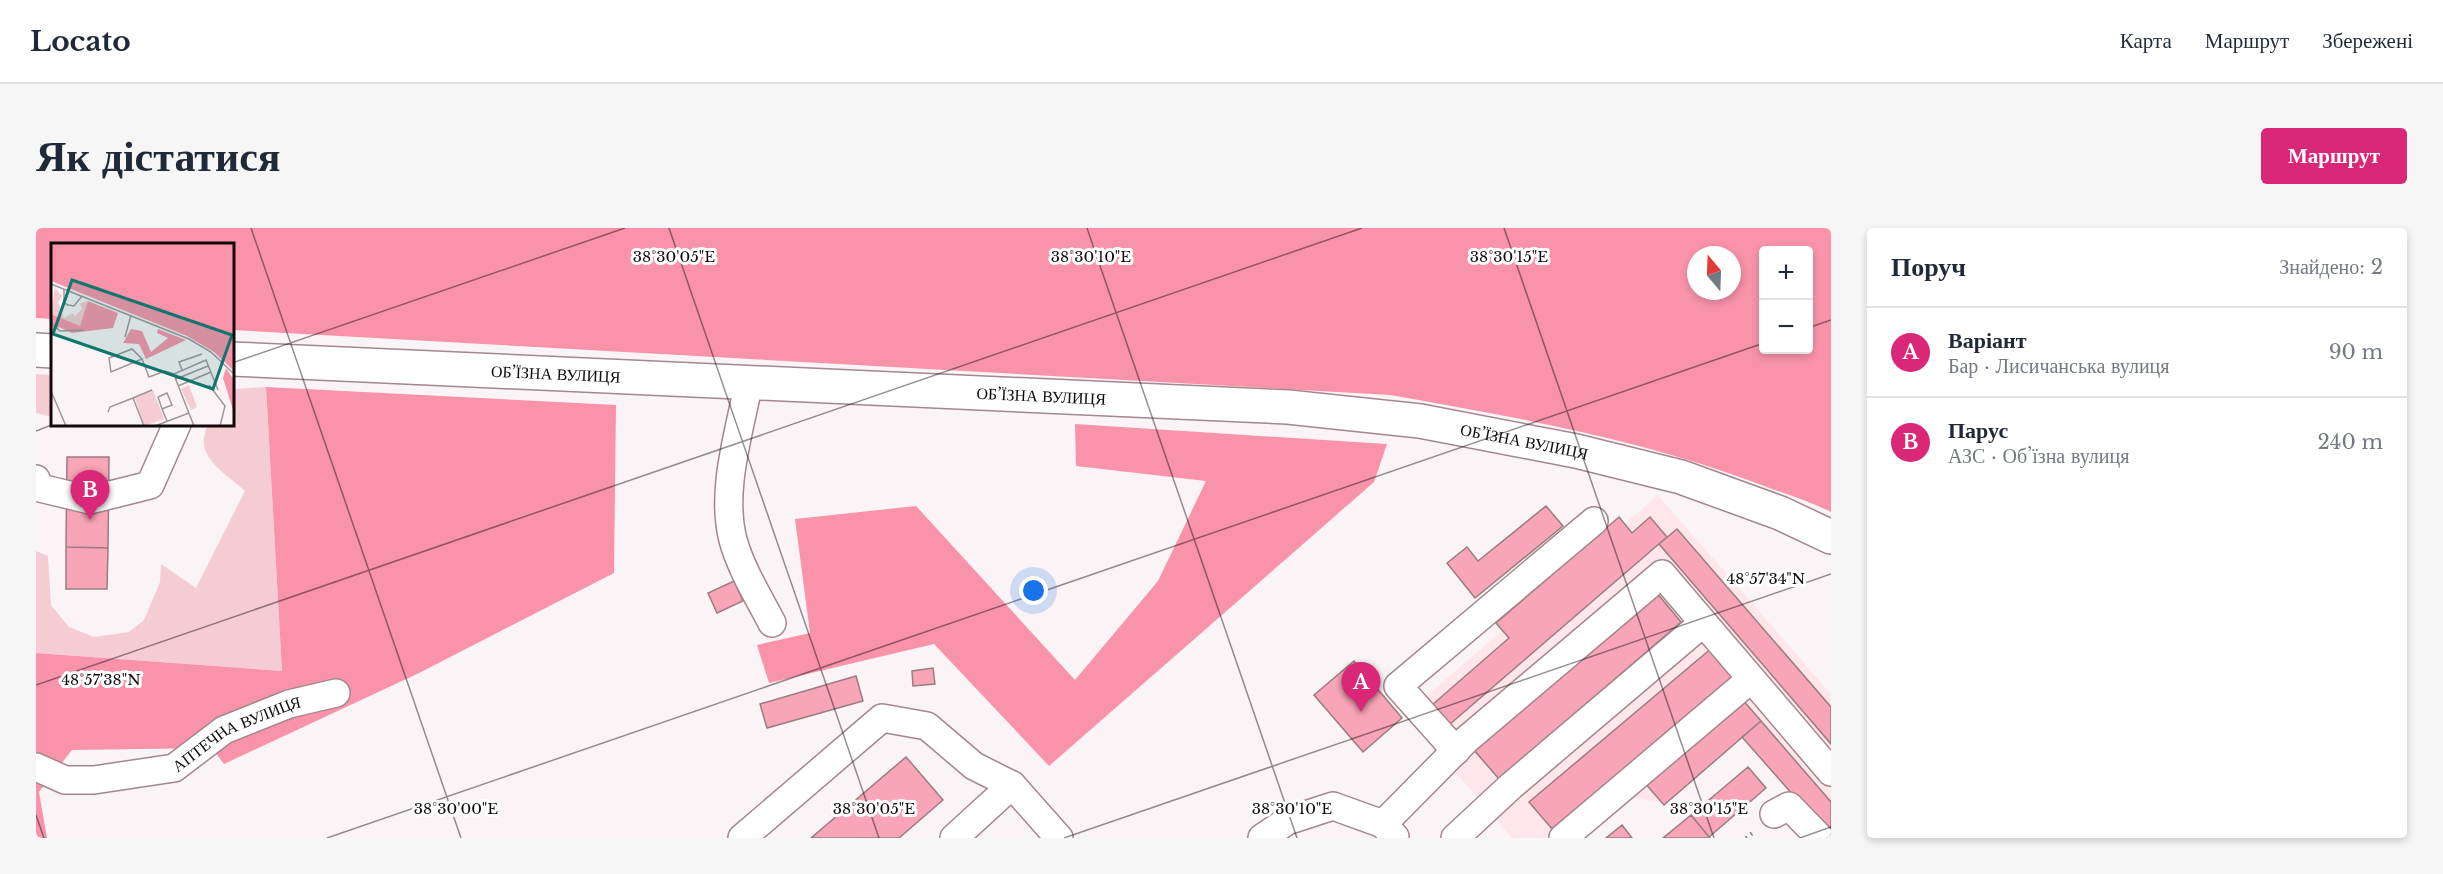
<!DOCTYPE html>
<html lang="uk">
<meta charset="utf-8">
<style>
:root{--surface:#fff;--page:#f6f6f7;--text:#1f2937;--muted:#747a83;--line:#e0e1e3;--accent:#db2777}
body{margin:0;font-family:"Libre Baskerville",serif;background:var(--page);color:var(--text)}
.controls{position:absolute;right:18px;top:18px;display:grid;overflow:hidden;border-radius:6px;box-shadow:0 3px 9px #0003}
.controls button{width:54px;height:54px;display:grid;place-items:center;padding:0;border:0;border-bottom:2px solid var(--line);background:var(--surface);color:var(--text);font:30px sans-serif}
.compass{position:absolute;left:1651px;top:18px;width:54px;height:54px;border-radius:50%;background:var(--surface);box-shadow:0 3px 9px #0003;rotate:341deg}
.you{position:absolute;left:998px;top:363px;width:21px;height:21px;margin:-15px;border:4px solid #fff;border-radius:50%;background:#1a73e8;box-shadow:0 0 0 9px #1a73e833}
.badge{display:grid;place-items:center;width:39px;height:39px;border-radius:50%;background:var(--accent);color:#fff;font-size:20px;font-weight:700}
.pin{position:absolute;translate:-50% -50px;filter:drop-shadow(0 2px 3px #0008)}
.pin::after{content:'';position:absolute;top:32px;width:21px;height:18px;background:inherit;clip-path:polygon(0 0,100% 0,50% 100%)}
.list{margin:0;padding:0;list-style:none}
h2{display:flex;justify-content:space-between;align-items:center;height:78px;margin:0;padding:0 24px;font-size:26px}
h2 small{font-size:20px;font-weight:400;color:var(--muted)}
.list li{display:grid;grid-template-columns:39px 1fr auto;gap:18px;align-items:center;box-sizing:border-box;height:90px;padding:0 24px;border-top:2px solid var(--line)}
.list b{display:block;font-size:22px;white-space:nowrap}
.list p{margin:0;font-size:20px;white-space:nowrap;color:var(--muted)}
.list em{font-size:20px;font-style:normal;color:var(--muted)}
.map{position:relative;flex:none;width:1795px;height:610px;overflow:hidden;border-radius:6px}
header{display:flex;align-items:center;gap:36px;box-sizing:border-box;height:84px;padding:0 30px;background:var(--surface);border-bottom:2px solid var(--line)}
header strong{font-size:28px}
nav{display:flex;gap:33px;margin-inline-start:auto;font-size:21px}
.intro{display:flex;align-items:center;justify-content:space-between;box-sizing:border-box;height:144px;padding:0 36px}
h1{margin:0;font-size:42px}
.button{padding:15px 27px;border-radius:6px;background:var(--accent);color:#fff;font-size:21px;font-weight:700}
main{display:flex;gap:36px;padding:0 36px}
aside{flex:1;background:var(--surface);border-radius:6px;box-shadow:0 3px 9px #0003}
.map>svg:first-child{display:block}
.built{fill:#ffe6ea}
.green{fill:#f6ccd4}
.forest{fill:#f993aa;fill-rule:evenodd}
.building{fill:#f8a5b7;stroke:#997c81;stroke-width:1.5}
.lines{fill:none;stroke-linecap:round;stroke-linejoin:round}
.minor-casing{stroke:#a4878c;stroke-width:30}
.major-casing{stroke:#a4878c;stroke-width:36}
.path{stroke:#857d7f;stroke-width:4;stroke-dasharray:1.5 4.5;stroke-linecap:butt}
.minor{stroke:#fff;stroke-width:27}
.major{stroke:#fff;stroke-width:33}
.ticks{fill:none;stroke:#13090b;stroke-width:1.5;stroke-opacity:0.45}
.labels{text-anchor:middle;stroke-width:6;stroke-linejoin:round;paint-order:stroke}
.street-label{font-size:16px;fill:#13090b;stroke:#fff}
.inset-road{fill:none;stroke:#9e9698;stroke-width:1.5}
.view{fill:#0f766e;fill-opacity:0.15;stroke:#0f766e;stroke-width:3}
.inset-edge{fill:none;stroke:#13090b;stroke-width:3}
.ticks-label{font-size:15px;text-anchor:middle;fill:#13090b;stroke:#fff;stroke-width:6;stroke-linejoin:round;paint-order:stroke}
</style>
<header>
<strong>Locato</strong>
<nav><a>Карта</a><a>Маршрут</a><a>Збережені</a></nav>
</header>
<div class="intro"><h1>Як дістатися</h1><a class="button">Маршрут</a></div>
<main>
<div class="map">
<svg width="1795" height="610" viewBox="0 0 1795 610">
<rect width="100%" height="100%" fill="#fbf4f6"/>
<path class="built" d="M1622,267L1795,466V608L1706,506L1628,574L1594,570L1547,610H1476L1412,535L1384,474Z"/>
<path class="green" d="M0,146L16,147V189L0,185Z
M230,159L246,443L0,425V323L12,328L15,377L33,399L58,409L93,404L108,392L124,354L125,336L160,360L209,263C188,244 156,228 172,197L196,196L197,161Z"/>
<path class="forest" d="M0,0H1795V284C1772,272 1746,265 1723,256C1604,211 1479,189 1354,167L197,102L196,16H16V91L0,90ZM1772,22V122H1728V22ZM1660,27H1696V63H1660Z
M230,159L580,177L578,345L383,445L188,536L176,520L36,522L3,564L11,610H0V425L246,443Z
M1039,196L1351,216L1338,254L1013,538L898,416L733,455L721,417L774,405L759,291L880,278L1039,452L1122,353L1170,253L1040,238Z"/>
<path class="building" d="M31,229H73L72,320L30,319Z
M1510,278L1527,298L1439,370L1411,335L1431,319L1442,333Z
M1583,289L1596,305L1614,289L1631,309L1413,497L1396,477L1473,410L1460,395Z
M1641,301L1795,479V516L1623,316Z
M30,319L72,320L71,361H30Z
M698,353L707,373L681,385L672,365Z
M1620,364L1645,394L1463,551L1437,521Z
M1677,419L1701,448L1517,602L1493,574Z
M1318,433L1366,490L1327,524L1278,467Z
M897,440L899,456L877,458L876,443Z
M820,448L827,473L731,500L724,476Z
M1706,471L1725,493L1628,577L1608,554Z
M1725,493L1795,574V610L1706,509Z
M870,529L907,572L863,610H775Z
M1712,539L1730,560L1673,609L1655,587Z
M1655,587L1674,610H1627Z
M1586,597L1596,610H1570Z"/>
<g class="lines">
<g class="minor-casing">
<g id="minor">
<path d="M713,153C704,203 684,261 697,312C705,341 722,368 736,395"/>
<path d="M0,251L4,260L54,272L114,257L141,196"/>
<path d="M1420,523L1362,458L1558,293"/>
<path id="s1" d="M0,539L29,552H58L138,540L188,502L253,476L300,465"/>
<path d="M1738,586L1753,578L1784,610"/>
<path d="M1347,596L1430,512L1626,346L1795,544"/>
<path d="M706,610L846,490L891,498L938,538L976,557L1023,610"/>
<path d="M918,610L976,557"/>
<path d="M1226,610L1251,593L1297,578L1347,596L1359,609"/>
<path d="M1419,610L1475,558L1667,395"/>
<path d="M1527,610L1715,451"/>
</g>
</g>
<g class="major-casing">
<g id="major">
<path d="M0,122L16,123"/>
<path id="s2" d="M196,131L1252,179L1384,193L1540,223L1645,249L1744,285L1795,309"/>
</g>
</g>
<path class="path" d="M1710,610L1719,603"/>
<use href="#minor" class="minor"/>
<use href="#major" class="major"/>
</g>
<path class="ticks" d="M215,0L425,610M633,0L843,610M1051,0L1261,610M1468,0L1678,610M1772,100L1795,92M196,135L589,0M0,203L18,196M0,457L1326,0M0,587L8,610M291,610L1728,115M1028,610L1795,346M1764,610L1795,599"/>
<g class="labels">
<g class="street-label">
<text dy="6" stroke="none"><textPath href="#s2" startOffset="324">ОБ’ЇЗНА ВУЛИЦЯ</textPath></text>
<text dy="6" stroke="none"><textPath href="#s2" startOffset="810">ОБ’ЇЗНА ВУЛИЦЯ</textPath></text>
<text dy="6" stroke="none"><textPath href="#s2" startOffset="1296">ОБ’ЇЗНА ВУЛИЦЯ</textPath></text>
<text dy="6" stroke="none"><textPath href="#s1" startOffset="214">АПТЕЧНА ВУЛИЦЯ</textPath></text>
</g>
</g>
<g transform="translate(15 15)">
<rect width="183" height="183" fill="#fbf4f6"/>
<path d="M4,45L11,53L7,59L13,75L22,70L24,73L31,66L29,60L37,58L29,84L0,71ZM138,142L146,164L140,167L130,146ZM102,147L113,176L93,183L84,155Z" fill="#f6ccd4"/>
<path d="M0,0H183V128L163,109L136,93L0,38ZM37,58L67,70L62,85L21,90L8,84L0,92V71L29,83ZM80,86L91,88L100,109L117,95L106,90L107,86L135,97L95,116L88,101L72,100ZM175,125L183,137V170L172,135Z" fill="#f993aa"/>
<path class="inset-road" d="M0,41L138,96L160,109L183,131M13,46V60L17,62L23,63L31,53M0,80L9,88L33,87M74,94L80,72M91,116L60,129L58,115L81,106L91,116L98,134L114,128L123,131L155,117L167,147M131,127L128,119L151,111M123,132L143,183M125,136L157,123M158,142L174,163L169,183M127,143L160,129M0,148L15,183M111,166L107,154L116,150L121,162L111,166L116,178M57,169L59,164L82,155M93,183L82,155L101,147M104,183L138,170"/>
<path class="view" d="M21,37L181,92L162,146L2,91Z"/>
<rect width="183" height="183" class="inset-edge"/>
</g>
<g class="ticks-label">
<text x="638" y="34">38°30'05"E</text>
<text x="1055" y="34">38°30'10"E</text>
<text x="1473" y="34">38°30'15"E</text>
<text x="1730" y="356">48°57'34"N</text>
<text x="65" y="457">48°57'38"N</text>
<text x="420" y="586">38°30'00"E</text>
<text x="838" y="586">38°30'05"E</text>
<text x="1256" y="586">38°30'10"E</text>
<text x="1673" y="586">38°30'15"E</text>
</g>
</svg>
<div class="controls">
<button>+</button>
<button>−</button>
</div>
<svg class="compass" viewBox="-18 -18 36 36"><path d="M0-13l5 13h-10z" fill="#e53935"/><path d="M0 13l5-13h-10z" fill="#747a83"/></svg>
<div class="you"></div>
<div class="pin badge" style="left:1325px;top:484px">A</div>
<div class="pin badge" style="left:54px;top:292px">B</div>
</div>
<aside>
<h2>Поруч<small>Знайдено: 2</small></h2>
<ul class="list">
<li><span class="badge">A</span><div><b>Варіант</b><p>Бар · Лисичанська вулиця</p></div><em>90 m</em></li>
<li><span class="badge">B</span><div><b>Парус</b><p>АЗС · Об’їзна вулиця</p></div><em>240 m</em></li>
</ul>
</aside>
</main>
